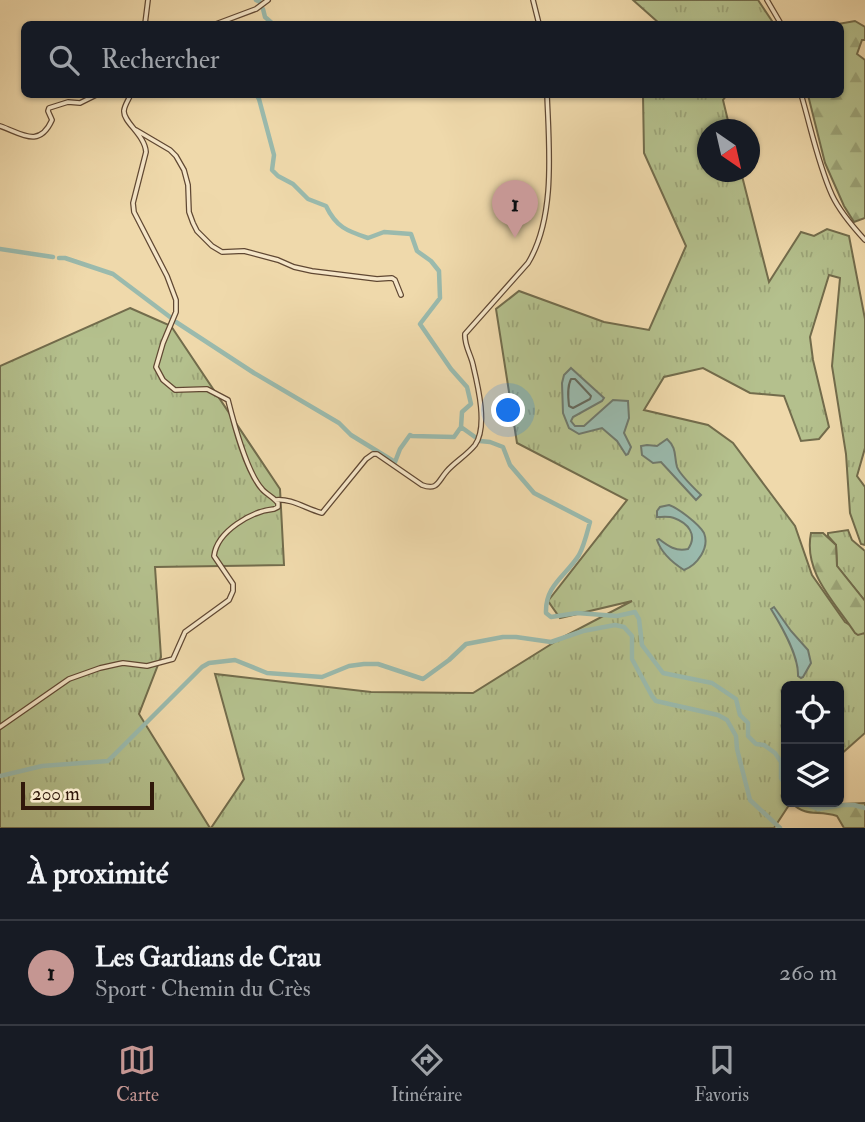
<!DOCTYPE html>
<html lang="fr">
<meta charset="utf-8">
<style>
:root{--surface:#171b24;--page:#20242c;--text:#f1f3f6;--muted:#9ea1a6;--line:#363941;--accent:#c59692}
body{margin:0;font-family:"IM FELL Double Pica",serif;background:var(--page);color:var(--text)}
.controls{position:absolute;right:21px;bottom:21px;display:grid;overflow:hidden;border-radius:10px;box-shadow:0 2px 5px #0004}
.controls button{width:63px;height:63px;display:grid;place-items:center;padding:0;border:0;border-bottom:2px solid var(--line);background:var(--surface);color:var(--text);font:35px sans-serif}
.compass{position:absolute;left:697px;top:119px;width:63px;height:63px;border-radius:50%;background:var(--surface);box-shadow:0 2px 5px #0004;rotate:146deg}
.scale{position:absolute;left:21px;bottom:18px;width:133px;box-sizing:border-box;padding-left:7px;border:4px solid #30180b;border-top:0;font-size:19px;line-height:24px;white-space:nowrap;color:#30180b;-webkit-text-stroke:5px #f5e6c8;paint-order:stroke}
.you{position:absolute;left:509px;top:411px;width:24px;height:24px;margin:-18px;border:5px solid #fff;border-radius:50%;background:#1a73e8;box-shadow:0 0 0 10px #1a73e833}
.badge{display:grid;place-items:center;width:46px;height:46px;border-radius:50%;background:var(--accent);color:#111;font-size:23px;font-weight:700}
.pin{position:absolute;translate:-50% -58px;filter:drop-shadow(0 2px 4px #0008)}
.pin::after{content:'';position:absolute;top:37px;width:24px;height:21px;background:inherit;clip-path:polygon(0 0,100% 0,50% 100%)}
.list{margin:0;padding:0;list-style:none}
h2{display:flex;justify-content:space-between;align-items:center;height:91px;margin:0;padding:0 28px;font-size:30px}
h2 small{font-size:23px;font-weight:400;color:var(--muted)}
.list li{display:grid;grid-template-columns:46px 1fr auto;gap:21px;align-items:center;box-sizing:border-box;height:105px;padding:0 28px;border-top:2px solid var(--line)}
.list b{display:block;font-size:26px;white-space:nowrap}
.list p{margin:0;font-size:23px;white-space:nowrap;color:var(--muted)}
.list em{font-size:23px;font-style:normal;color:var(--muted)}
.icon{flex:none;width:38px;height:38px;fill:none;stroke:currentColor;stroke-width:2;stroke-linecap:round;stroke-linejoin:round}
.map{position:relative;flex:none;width:865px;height:828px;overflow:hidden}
.search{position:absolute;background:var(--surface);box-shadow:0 2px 5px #0004;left:21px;right:21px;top:21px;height:77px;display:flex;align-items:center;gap:18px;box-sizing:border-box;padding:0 24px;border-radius:10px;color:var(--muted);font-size:26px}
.sheet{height:196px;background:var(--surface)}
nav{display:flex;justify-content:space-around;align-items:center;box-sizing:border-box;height:98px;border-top:2px solid var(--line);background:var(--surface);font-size:19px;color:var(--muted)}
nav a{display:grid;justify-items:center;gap:4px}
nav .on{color:var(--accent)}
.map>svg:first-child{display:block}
.grass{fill:url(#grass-tufts);stroke:#726c4c;stroke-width:2}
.forest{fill:url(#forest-firs);stroke:#726c4c;stroke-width:2}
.water{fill:#9abaad;stroke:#70796c;stroke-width:2}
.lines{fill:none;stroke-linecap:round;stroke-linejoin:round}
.shore{stroke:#65695c;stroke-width:2}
.canal{stroke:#9abaad;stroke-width:4.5}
.street-casing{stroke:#604833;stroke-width:6}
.street{stroke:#f5e6c8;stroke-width:3.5}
</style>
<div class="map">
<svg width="865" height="828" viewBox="0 0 865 828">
<defs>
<pattern id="grass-tufts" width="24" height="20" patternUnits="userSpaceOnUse" patternTransform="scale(1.75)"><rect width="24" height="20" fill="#b4c08d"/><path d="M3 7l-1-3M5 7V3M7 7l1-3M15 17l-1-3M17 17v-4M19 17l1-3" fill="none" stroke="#9ba478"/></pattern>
<pattern id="forest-firs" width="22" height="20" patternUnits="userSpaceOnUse" patternTransform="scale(1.75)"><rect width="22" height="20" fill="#b4c08d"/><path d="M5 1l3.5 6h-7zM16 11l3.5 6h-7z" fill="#9ba478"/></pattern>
</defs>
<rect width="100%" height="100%" fill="#efd9ab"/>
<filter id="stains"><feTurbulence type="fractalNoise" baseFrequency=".00286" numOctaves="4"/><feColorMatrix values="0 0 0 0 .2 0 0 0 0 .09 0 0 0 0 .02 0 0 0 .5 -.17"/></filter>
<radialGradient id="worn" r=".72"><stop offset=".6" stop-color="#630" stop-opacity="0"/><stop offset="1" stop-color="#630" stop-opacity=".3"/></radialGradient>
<path class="grass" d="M633,0H758L774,24H660Z
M643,95H727L723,100L730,129L708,130V172H741L769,282L801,232L814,236L827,229L849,236L865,319V448L857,476L865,487V545L861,544L850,513L846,454L832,366L840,278L829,275L810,337L813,360L829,427L819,439L801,441L784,396L750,393L703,368L664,377L644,410L708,425L733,443L795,526L812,575L845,622L865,634V733L839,756V686H786V802H791L774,828H211L244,779L215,674L371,692L473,693L561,638L632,601L560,618L548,601L627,500L517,443L496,309L519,291L604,322L649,330L686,246L644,153Z
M130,308L171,326L280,489L284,565L155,567L161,657L139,714L210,828H0V366Z
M848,530L852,540L865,551V601L837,566L836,545L828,536V533Z"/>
<path class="forest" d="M855,21L865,27V40H862L857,54L865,60V218L854,222L844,206L825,163L808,95L840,94V24H838Z
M811,533H823L836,545L837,566L865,601V633L858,635L855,633C835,602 803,573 811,533Z
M790,802H813L821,805L865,803V828H844L837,816C816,809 809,819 790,802Z"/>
<path class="water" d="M571,368L604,398L602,401L573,417L571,421L575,426H584L613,400L628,401L629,418L624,433L631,447L628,454L626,455L617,441L602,428L579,434L569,428L563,413L562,383L564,375Z
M667,439C677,448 674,456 677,467C680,475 695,489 701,495L696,500L661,462L653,463L642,455L641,446L647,445L657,446Z
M669,505C678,508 699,524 704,533C710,548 697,565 684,570C673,563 661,552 657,540L659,539C668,546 676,552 688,549C698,535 688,523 674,518C669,516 662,517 657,517V511L660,507Z
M774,607L791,631L808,650L811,663L803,677L801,678L798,676C799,656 782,627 771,609Z"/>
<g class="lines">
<path class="shore" d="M571,379H575L591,396L590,399L573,408L569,406C568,397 567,387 571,379Z"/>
<path class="canal" d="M256,0L260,2
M263,9L265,17L273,24
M256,94L259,99L274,155L272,170L278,176L293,184L308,199L326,206C336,227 347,231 368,238L384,232L411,234L417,251L431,261L439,271L440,298L420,324L451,369L467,387L471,404L462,412L461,427L475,437
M0,249L53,257
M59,258H65L113,274L170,317
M176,322L254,373L339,423L351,435L395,462L400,449L410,435L412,436L454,437L461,427
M480,441L490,442L503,447L510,465L534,493L590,522C587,533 584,546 579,555C566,576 545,585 546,613L551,617L577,613L617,616L635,612L639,619L642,645L663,673L712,683L736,699L740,715L748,723V736L756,744L764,745L775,753L781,762V778L786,786
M0,776L42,766L108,761L202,667L209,663L235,660L267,673L322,677L349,666L364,664H378L423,679L449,660L466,644L503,637H516L551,642L583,631L615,625L624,627L632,636V659L652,696L656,701L718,715L727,720L736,736L737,749L750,800L780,828
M801,802L818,809L842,805H854L865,808"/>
<g class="street-casing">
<path id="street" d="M533,0L539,24
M767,0L781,24
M145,24L148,0
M216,24L256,9L268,0
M131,94C129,99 124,106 124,111C123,122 145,135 146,152L133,203L134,212L167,276L176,300V312L163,343L156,367L163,380L175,390L207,389L228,400C234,424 246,471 262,489C265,493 271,496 275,500
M801,94C811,128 818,164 832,195C840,212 853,227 865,240
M0,126C21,133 39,149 52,120L48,111L49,108L68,102L80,103L98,94
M136,130L170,150L176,156L184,170L188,185L189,212L193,223L197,231L212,246L222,252L244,251L278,260L294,267L312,271L377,279L392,278L395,280L401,295
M275,500C292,498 306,509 322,513L366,459L373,454H377L422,485C438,491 438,481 447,471C455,462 467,455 475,445C488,427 478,386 473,365C471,355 464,345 465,334L528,263C556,217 549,147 547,94
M0,727L69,679L100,668L118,664L123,663L147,666L173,659L185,632L229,600L233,591V584L214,556C217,531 252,511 274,509L278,507V503L275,500"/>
</g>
<use href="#street" class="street"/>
</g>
<rect width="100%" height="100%" filter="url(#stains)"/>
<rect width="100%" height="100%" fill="url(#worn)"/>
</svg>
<div class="controls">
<button><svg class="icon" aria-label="locate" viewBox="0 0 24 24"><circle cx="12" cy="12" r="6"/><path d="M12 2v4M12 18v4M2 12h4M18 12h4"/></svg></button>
<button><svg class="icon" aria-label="layers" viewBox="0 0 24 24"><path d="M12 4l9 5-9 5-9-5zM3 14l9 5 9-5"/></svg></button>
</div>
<svg class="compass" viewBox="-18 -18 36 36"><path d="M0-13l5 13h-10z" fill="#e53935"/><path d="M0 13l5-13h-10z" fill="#9ea1a6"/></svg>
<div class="scale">200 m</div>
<div class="you"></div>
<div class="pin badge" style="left:515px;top:238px">1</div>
<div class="search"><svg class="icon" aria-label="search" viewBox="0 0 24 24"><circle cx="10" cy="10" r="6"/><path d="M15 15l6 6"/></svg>Rechercher</div>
</div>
<section class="sheet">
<h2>À proximité<small></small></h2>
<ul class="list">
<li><span class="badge">1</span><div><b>Les Gardians de Crau</b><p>Sport · Chemin du Crès</p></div><em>260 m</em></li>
</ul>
</section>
<nav>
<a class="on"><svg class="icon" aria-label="map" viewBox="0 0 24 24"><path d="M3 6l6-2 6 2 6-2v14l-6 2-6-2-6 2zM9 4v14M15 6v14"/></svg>Carte</a>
<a><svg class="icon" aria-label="directions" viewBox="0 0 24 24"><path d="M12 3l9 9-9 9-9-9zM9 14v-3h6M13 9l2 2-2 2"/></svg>Itinéraire</a>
<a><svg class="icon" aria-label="saved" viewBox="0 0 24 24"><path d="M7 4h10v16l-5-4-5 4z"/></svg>Favoris</a>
</nav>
